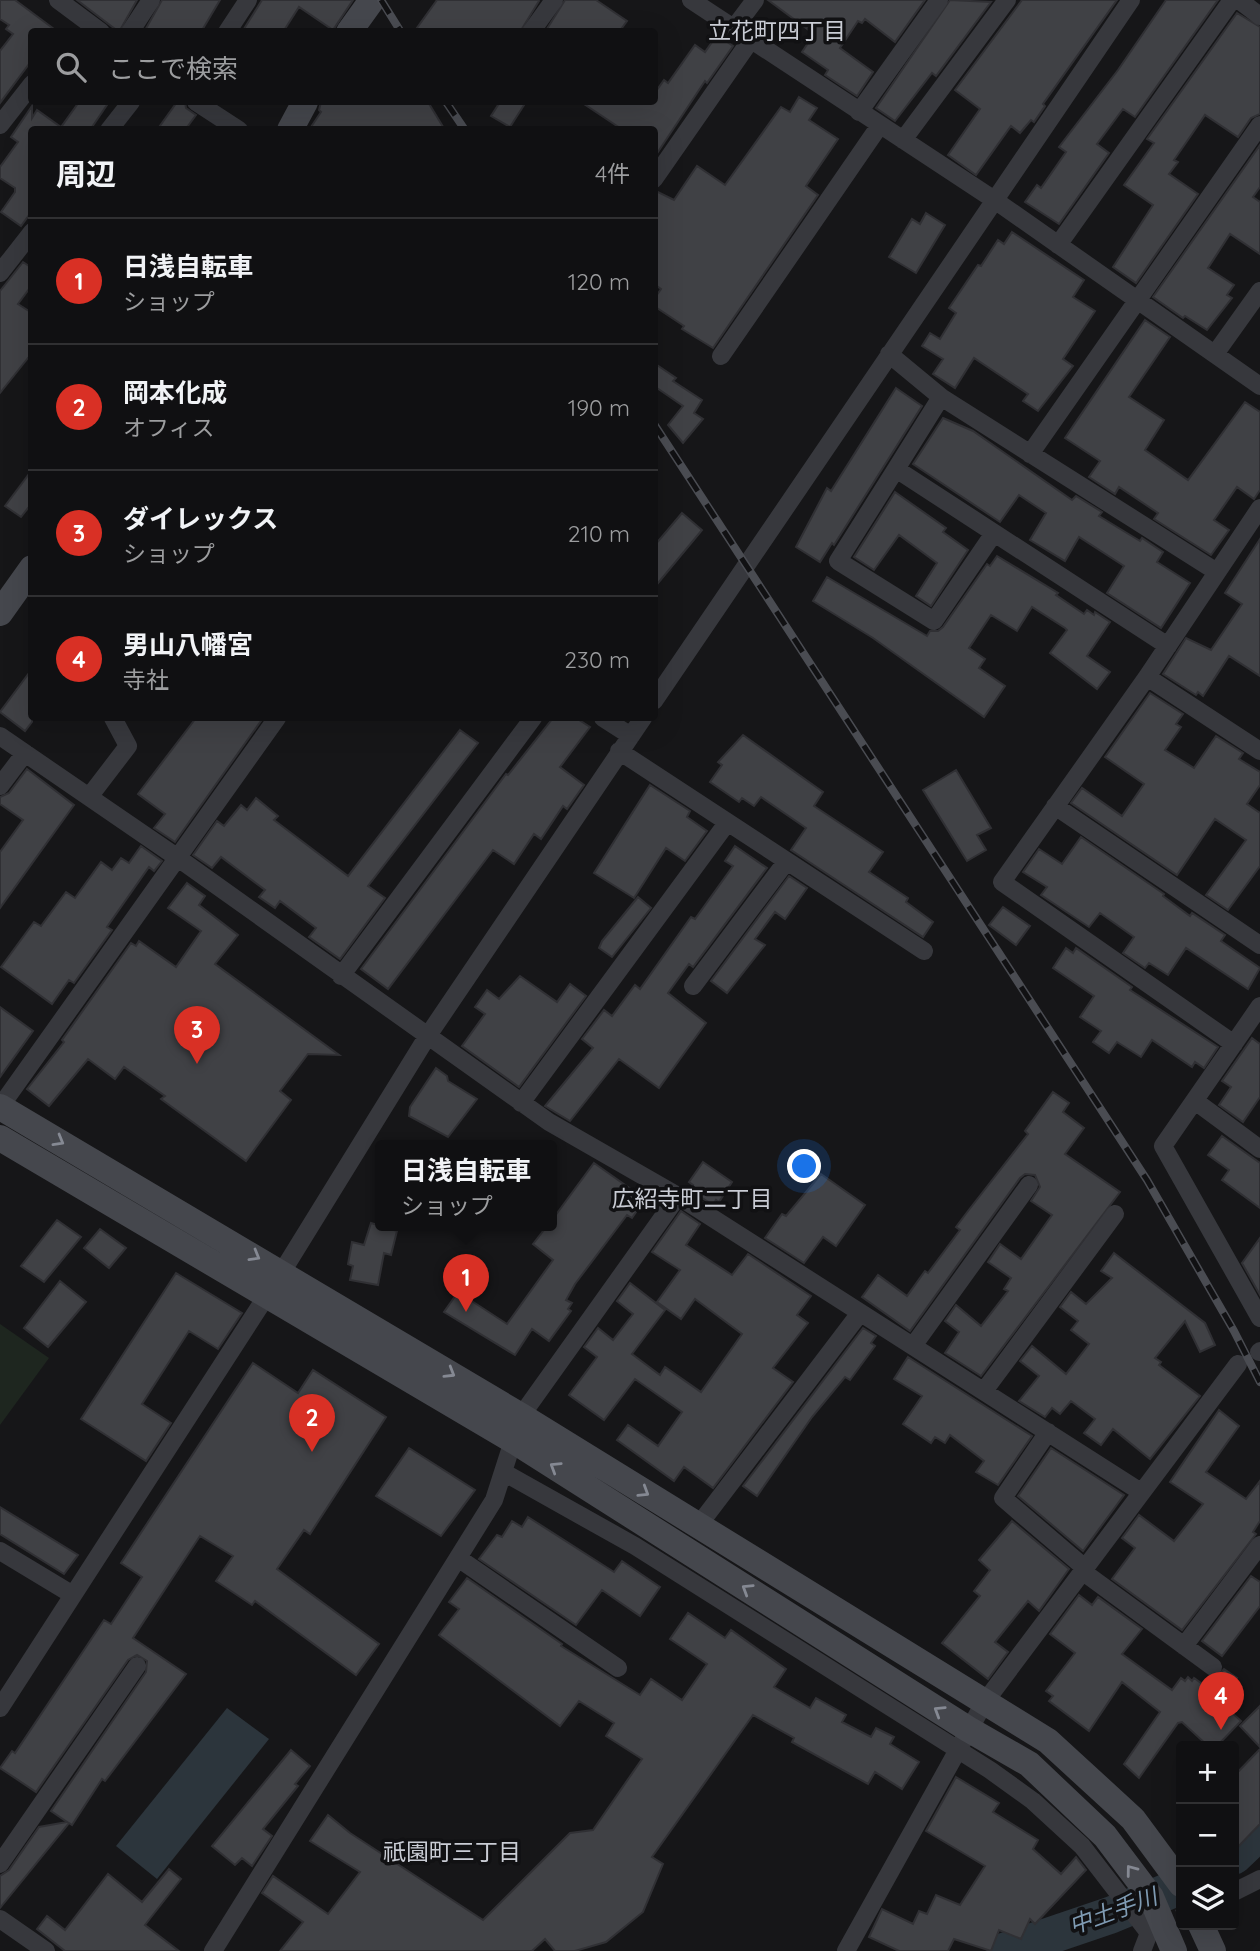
<!DOCTYPE html>
<html lang="ja">
<meta charset="utf-8">
<style>
:root{--surface:#101012;--page:#19191b;--text:#f1f3f6;--muted:#9c9d9f;--line:#303032;--accent:#d93025}
body{margin:0;font-family:Quicksand,"Noto Sans JP",sans-serif;background:var(--page);color:var(--text)}
.controls{position:absolute;right:21px;bottom:21px;display:grid;overflow:hidden;border-radius:7px;box-shadow:0 7px 28px #0002}
.controls button{width:63px;height:63px;display:grid;place-items:center;padding:0;border:0;border-bottom:2px solid var(--line);background:var(--surface);color:var(--text);font:35px sans-serif}
.you{position:absolute;left:805px;top:1167px;width:24px;height:24px;margin:-18px;border:5px solid #fff;border-radius:50%;background:#1a73e8;box-shadow:0 0 0 10px #1a73e833}
.badge{display:grid;place-items:center;width:46px;height:46px;border-radius:50%;background:var(--accent);color:#fff;font-size:23px;font-weight:700}
.pin{position:absolute;translate:-50% -58px;filter:drop-shadow(0 2px 4px #0008)}
.pin::after{content:'';position:absolute;top:37px;width:24px;height:21px;background:inherit;clip-path:polygon(0 0,100% 0,50% 100%)}
.popup{position:absolute;left:375px;top:1140px;width:182px;height:91px;box-sizing:border-box;display:grid;place-content:center;border-radius:7px;background:var(--surface);filter:drop-shadow(0 2px 5px #0005);font-size:23px;white-space:nowrap;color:var(--muted)}
.popup b{font-size:26px;color:var(--text)}
.popup::after{content:'';position:absolute;left:50%;top:100%;margin-left:-14px;border:14px solid transparent;border-top-color:var(--surface)}
.list{margin:0;padding:0;list-style:none}
h2{display:flex;justify-content:space-between;align-items:center;height:91px;margin:0;padding:0 28px;font-size:30px}
h2 small{font-size:23px;font-weight:400;color:var(--muted)}
.list li{display:grid;grid-template-columns:46px 1fr auto;gap:21px;align-items:center;box-sizing:border-box;height:126px;padding:0 28px;border-top:2px solid var(--line)}
.list b{display:block;font-size:26px;white-space:nowrap}
.list p{margin:0;font-size:23px;white-space:nowrap;color:var(--muted)}
.list em{font-size:23px;font-style:normal;color:var(--muted)}
.icon{flex:none;width:38px;height:38px;fill:none;stroke:currentColor;stroke-width:2;stroke-linecap:round;stroke-linejoin:round}
.map{position:relative;flex:none;width:1260px;height:1951px;overflow:hidden}
.search{position:absolute;background:var(--surface);box-shadow:0 7px 28px #0002;left:28px;top:28px;width:630px;height:77px;display:flex;align-items:center;gap:18px;box-sizing:border-box;padding:0 24px;border-radius:7px;color:var(--muted);font-size:26px}
.panel{position:absolute;background:var(--surface);box-shadow:0 7px 28px #0002;left:28px;top:126px;width:630px;height:595px;border-radius:7px}
.map>svg:first-child{display:block}
.green{fill:#1e261f}
.water{fill:#2c353c}
.lines{fill:none;stroke-linecap:round;stroke-linejoin:round}
.river{stroke:#2c353c;stroke-width:37}
.building{fill:#404145;stroke:#303034;stroke-width:2}
.street-tunnel{stroke:#333438;stroke-width:18;stroke-dasharray:18 9;stroke-linecap:butt}
.street{stroke:#37383d;stroke-width:18}
.secondary{stroke:#45474d;stroke-width:26}
.rail-casing{stroke:#4a4c52;stroke-width:8}
.rail{stroke:#111113;stroke-width:5;stroke-dasharray:16;stroke-linecap:butt}
.oneway{stroke:#858993}
.labels{text-anchor:middle;stroke-width:7;stroke-linejoin:round;paint-order:stroke}
.neighbourhood-label{font-size:23px;fill:#c9ccd4;stroke:#111113}
.water-label{font-size:23px;font-style:italic;fill:#7f9bb3;stroke:#111113}
</style>
<div class="map">
<svg width="1260" height="1951" viewBox="0 0 1260 1951">
<rect width="100%" height="100%" fill="#161618"/>
<path class="green" d="M0,1324L49,1358L0,1425Z"/>
<path class="water" d="M227,1708L269,1739L157,1879L116,1846Z"/>
<g class="lines">
<path class="river" d="M1234,1856L1260,1831
M1005,1951L1111,1915L1181,1886"/>
</g>
<path class="building" d="M0,0H15L58,32H32V60L0,103V51L13,34L6,29L9,25L0,19Z
M77,0H137L119,32Z
M162,0H220L201,32H144Z
M262,0H353L333,30L299,7L283,32H242Z
M437,0H538L539,1L520,32H414Z
M565,0H596L627,21L619,32H545Z
M768,0H925L895,42L865,19L862,23L858,21L840,48L873,72L857,96L825,75L828,70L802,52L814,34Z
M950,0L991,2L936,76L932,73L895,121L876,108Z
M1022,0H1117L1043,104L1045,106L1034,122L1031,120L1020,133L1011,126L976,175L948,155L980,109L955,90Z
M1166,0H1218L1135,117L1123,109L1097,144L1109,153L1059,224L1025,202L1037,185L1041,188L1066,152L1059,147L1118,70Z
M1237,13L1260,27V114L1251,118L1238,137L1205,115L1192,134L1174,160L1178,162L1169,174L1198,194L1136,283L1113,267L1153,205L1124,185L1154,143L1147,139Z
M717,35L733,46L707,83L705,81L654,158V130H623L581,102H654V94L664,80L668,83L695,45L705,52Z
M799,97L817,108L809,120L838,139L806,186L818,195L713,348L682,329L684,326L654,306V299L661,289L654,284V190L674,200L697,166L725,185L781,107L790,112Z
M79,102H109L90,130H32V211L21,226L1,212L15,192V188L0,178V167L18,142L11,137L32,106V118L37,110L61,127Z
M177,102H185L186,108L196,115L185,130H157Z
M321,102H428L445,130H309L321,112L319,110Z
M500,102H526L510,127L491,116Z
M1260,145V187L1253,197L1260,202V254L1230,234L1208,268L1234,285L1227,295L1232,298L1207,330L1185,316L1183,318L1153,297Z
M926,213L945,225L916,273L889,257L912,219L920,224Z
M1012,232L1084,280L1073,297L1095,311L1063,359L1073,366L1038,411L1023,401L1028,394L974,358L955,388L933,374L943,359L922,346L930,333L940,339L956,313L949,308L978,265L981,266L998,240L1004,244Z
M23,262L32,268V285L18,304L32,313V353L0,393V291Z
M1145,320L1170,337L1129,397L1164,420L1145,450L1188,480L1245,402L1260,412V490L1254,499L1237,487L1214,520L1229,530L1211,555L1154,519L1158,513L1119,487L1115,494L1089,477L1100,461L1065,438Z
M654,363L676,378L673,381L702,400L694,413L703,419L683,443L668,425L683,406L654,386Z
M896,388L922,406L834,545L832,543L820,562L796,547L827,488L831,491Z
M943,418L973,431L1072,500L1076,496L1102,512L1099,516L1140,541L1142,538L1163,552L1157,562L1190,583L1161,628L1107,593L1124,566L1079,537L1065,561L1030,540L1046,513L1019,495L1000,522L913,464Z
M32,470V503L21,517L5,506Z
M895,492L946,528L943,532L968,550L931,606L916,596L937,563L899,535L874,570L854,557Z
M682,513L702,530L654,588V546Z
M1260,539V676L1229,656L1203,696L1198,692L1196,695L1163,674L1186,638L1211,650L1242,604L1225,593Z
M997,556L1058,593L1056,595L1084,614L1087,610L1094,615L1095,612L1110,622L1087,656L1110,672L1097,689L1050,653L1067,630L1065,628L1032,607L1017,631L991,615L969,648L985,659L979,668L1005,686L984,717L873,638L813,601L827,577L927,636L930,631H938L943,627L987,564L990,566Z
M32,669V722L25,731L0,712Z
M1150,693L1183,714L1176,724L1181,727L1165,750L1194,768L1216,736L1243,753L1239,759L1260,772V785L1247,804L1260,813V866L1228,910L1206,895L1246,840L1215,819L1177,875L1071,803L1082,788L1122,816L1144,784L1105,757Z
M196,718H263L175,842L154,828L165,814L138,794Z
M553,718H576L590,727L560,767L584,785L567,809L563,806L541,839L534,834L514,864L493,850L388,989L361,969L506,774L508,775Z
M460,730L478,743L368,886L385,898L340,959L309,937L316,928L280,901L275,908L259,897L265,890L221,857L212,868L193,855L217,821L224,826L241,805L247,810L256,798L278,816L274,820L348,876Z
M743,735L823,792L814,806L883,852L869,872L908,898L906,902L933,922L923,937L791,850L806,828L761,797L754,806L742,798L739,802L710,782L722,765L718,762Z
M27,769L74,805L0,908V852L23,820L0,804V797L9,793Z
M956,770L991,828L977,835L986,850L967,861L923,790Z
M650,785L690,811L687,817L707,831L685,861L666,848L634,898L594,873Z
M1081,837L1164,894L1163,896L1190,916L1192,913L1225,935L1221,941L1260,968L1248,989L1186,948L1168,975L1149,963L1145,968L1123,953L1134,937L1100,913L1089,927L1041,895L1047,887L1023,872L1039,849L1062,864Z
M141,846L162,861L154,871L149,867L107,927L112,930L74,983L69,980L52,1004L1,967L34,922L41,926L66,892L75,898L101,862L112,870L121,858L129,863Z
M735,846L767,868L693,967L689,964L668,993L706,1023L659,1088L619,1059L570,1121L545,1106L593,1048L582,1039L604,1010L612,1016L635,985L640,989L691,917L695,919L733,866L725,861Z
M789,876L807,888L785,919L775,912L755,939L765,945L727,993L711,981Z
M187,883L205,896L199,905L238,935L215,964L339,1055L308,1054L280,1091L291,1100L246,1161L161,1099L165,1096L124,1067L115,1079L88,1059L49,1106L27,1089L64,1042L62,1040L131,943L136,946L139,941L176,967L201,931L168,908Z
M638,897L651,908L612,957L599,948L602,941Z
M1003,907L1030,926L1016,945L989,925Z
M1066,948L1073,953L1076,948L1132,987L1130,990L1218,1047L1204,1068L1195,1062L1192,1067L1152,1040L1141,1057L1117,1042L1109,1053L1093,1042L1101,1031L1080,1017L1094,996L1053,968Z
M520,976L557,1002L570,984L586,996L519,1087L462,1046L485,1014L475,1007L487,990L499,999Z
M0,1007L33,1031L0,1077Z
M1252,1038L1260,1044V1097L1243,1122L1219,1105L1231,1087L1222,1081Z
M436,1068L447,1076L448,1081L477,1099L448,1137L409,1116L410,1107Z
M1053,1092L1069,1103L1063,1112L1084,1128L1065,1154L1120,1192L981,1376L945,1353L959,1332L945,1321L956,1305L981,1326L1008,1291L1004,1289L1011,1278L988,1262L1000,1244L1021,1259L1052,1215L1031,1201L1040,1187L1035,1175L1025,1174L1020,1178L910,1331L862,1297L878,1275L907,1296L925,1271L928,1273L960,1230L956,1227L968,1211L1028,1134L1025,1131Z
M1222,1136L1260,1163V1208L1222,1180L1229,1170L1208,1155Z
M703,1162L732,1182L719,1202L716,1200L713,1205L690,1190L693,1185L689,1182Z
M594,1163L645,1199L632,1218L627,1215L575,1284L566,1300L572,1303L568,1309L571,1311L549,1341L532,1329L515,1355L444,1312L458,1292L507,1324L553,1260L533,1244L547,1226H552V1220Z
M821,1174L865,1205L836,1246L823,1237L804,1263L765,1238L782,1214L786,1216Z
M681,1211L700,1224L686,1245L732,1275L748,1254L811,1296L797,1315L808,1323L773,1368L793,1382L713,1488L684,1467L674,1481L617,1440L628,1425L658,1446L682,1412L635,1379L604,1420L569,1395L597,1357L584,1347L598,1328L613,1340L633,1314L617,1301L630,1283L665,1310L632,1354L660,1375L665,1367L701,1392L742,1334L695,1299L681,1319L657,1302L680,1270L652,1252Z
M57,1220L81,1237L44,1282L21,1266Z
M371,1223L397,1231L391,1255L384,1253L378,1285L350,1280L353,1266L348,1264L352,1242L364,1245Z
M100,1229L126,1248L109,1268L84,1248Z
M1260,1238V1295L1242,1263Z
M1114,1253L1205,1323L1215,1345L1200,1352L1185,1321L1155,1358L1161,1362L1159,1365L1200,1396L1150,1459L1113,1429L1101,1445L1084,1433L1095,1419L1071,1401L1060,1414L1052,1408L1045,1417L1019,1401L1039,1376L1020,1361L1032,1346L1066,1374L1089,1344L1071,1330L1078,1321L1060,1307L1071,1292L1086,1304L1112,1278L1101,1271Z
M176,1273L242,1313L218,1349L189,1331L142,1404L171,1423L146,1461L81,1419Z
M60,1281L86,1302L48,1347L24,1328Z
M863,1328L876,1336L871,1343L875,1346L850,1380L845,1377L812,1417L757,1496L743,1486Z
M908,1357L1032,1436L998,1485L976,1472L984,1461L950,1435L945,1443L935,1437L931,1443L903,1424L922,1396L894,1379Z
M253,1363L298,1393L313,1370L386,1417L310,1534L304,1530L277,1569L379,1644L356,1675L255,1601L252,1605L216,1581L233,1556L200,1536L133,1638L186,1674L105,1781L102,1779L72,1825L69,1823L0,1908V1876L9,1870L39,1827L67,1822L51,1811L146,1672L147,1661L137,1655L128,1660L36,1792L0,1768L12,1751L15,1753L104,1620L111,1624L142,1577L121,1563Z
M1219,1410L1239,1426L1206,1472L1246,1499L1260,1481V1521L1253,1532L1256,1534L1182,1630L1112,1579L1135,1548L1122,1538L1139,1515L1174,1541L1203,1504L1170,1482Z
M409,1448L475,1490L441,1536L376,1496Z
M1051,1448L1124,1495L1083,1551L1018,1496Z
M0,1507L78,1555L64,1574L0,1534Z
M528,1517L614,1572L622,1561L660,1587L640,1616L602,1590L576,1625L479,1559L497,1535L502,1537L512,1521L522,1527Z
M1012,1521L1069,1569L1039,1611L1028,1601L995,1642L1008,1652L988,1679L942,1643L980,1596L974,1591L990,1570L979,1560Z
M1251,1576L1260,1582V1606L1222,1656L1202,1641Z
M467,1578L562,1644L561,1646L640,1695L651,1679L682,1700L707,1664L670,1639L688,1613L725,1638L731,1630L786,1669L774,1687L810,1708L816,1698L846,1715L842,1722L871,1737L876,1728L894,1737L890,1744L919,1762L902,1789L875,1772L868,1784L792,1742L794,1738L753,1715L652,1857L663,1864L643,1912L606,1942L575,1951H555L545,1939L532,1951H280L303,1922L262,1893L273,1876L328,1914L360,1872L310,1841L328,1815L350,1833L483,1920L570,1833L593,1830L642,1759L606,1736L614,1723L579,1701L560,1726L439,1635L459,1609L449,1602Z
M1079,1595L1092,1605L1098,1597L1142,1629L1122,1654L1172,1690L1181,1678L1185,1681L1188,1677L1192,1681L1194,1678L1208,1688L1224,1669L1237,1678L1219,1701L1241,1721L1217,1746H1208L1182,1722L1178,1723L1139,1778L1124,1764L1160,1712L1122,1682L1089,1731L1049,1701L1053,1696L1046,1691L1075,1653L1050,1634Z
M1260,1706V1747L1240,1726Z
M1260,1749V1824L1234,1851V1776Z
M291,1750L310,1766L295,1784L298,1786L263,1829L272,1836L252,1866L242,1858L235,1865L212,1846Z
M956,1777L999,1803L993,1812L1038,1840L1033,1849L1061,1874L1076,1857L1086,1870L1035,1924L1030,1919L1021,1939L999,1930L991,1951L954,1939L948,1951H899L869,1937L882,1909L913,1924L919,1911L927,1914L936,1895L960,1905L985,1866L926,1831Z
M169,1869L181,1879L145,1925L179,1951H65L37,1929L47,1916L65,1930L108,1874L142,1902Z"/>
<g class="lines">
<path class="street-tunnel" d="M1155,1930L1181,1917"/>
<path class="street" d="M58,0L101,32
M691,0L993,199L1260,386
M1239,0L1260,16
M734,28L755,0
M130,32L151,0
M227,32L248,0
M531,32L554,0
M196,102L239,130
M859,112L939,0
M0,125L32,84
M109,130L131,102
M903,140L1007,0
M654,179L750,41
M1058,245L1232,0
M0,273L32,232
M889,354L941,397
M1215,354L1260,291
M721,356L880,125
M1030,454L1260,125
M896,469L838,561L934,621L994,533
M1168,646L896,469L941,397L1217,572
M1147,677L1260,751
M654,701L1131,0
M603,718L631,736
M0,736L178,858L549,1122L678,1196L1141,1492
M619,751L924,951
M0,786L25,753
M89,797L128,746L113,718
M1055,806L1260,945
M341,976L533,718
M693,986L786,862
M1260,1006L1163,1146L1260,1318
M1234,1044L1002,882L1147,677L1260,508
M1195,1101L1260,1149
M521,1103L727,823
M0,1107L277,718
M913,1346L1029,1185
M1259,1352L1260,1351
M984,1391L1115,1214
M1048,1432L1003,1498L1085,1568
M503,1472L635,1546L990,1770L1033,1801L1082,1846L1149,1933L1142,1951
M698,1526L860,1313
M0,1551L73,1595
M458,1558L618,1668
M1082,1571L1213,1667
M1184,1646L1260,1545
M0,1708L282,1272L427,1037L643,718
M0,1864L137,1666
M1234,1892L1260,1879
M0,1919L46,1951
M213,1951L494,1500L521,1416L678,1196
M846,1951L984,1703L1238,1364"/>
<path class="secondary" d="M349,32L372,0
M290,130L305,102
M0,613L32,568
M0,1107L521,1416L1048,1741L1133,1819L1181,1884
M0,1138L514,1441L968,1729L1029,1764L1105,1836L1151,1897L1174,1951
M1201,1925L1213,1951"/>
<g class="rail-casing">
<path id="rail" d="M381,0L401,32
M446,102L465,130
M654,424L1147,1180L1234,1331L1260,1382"/>
</g>
<use href="#rail" class="rail"/>
</g>
<defs><path id="oneway-chevron" d="M-2-3.5L2.5 0L-2 3.5" fill="none" stroke-width="1.6" stroke-linecap="round" stroke-linejoin="round" transform="scale(1.75)"/></defs>
<g class="oneway">
<use href="#oneway-chevron" transform="translate(59 1141) rotate(30)"/>
<use href="#oneway-chevron" transform="translate(255 1256) rotate(30)"/>
<use href="#oneway-chevron" transform="translate(450 1373) rotate(31)"/>
<use href="#oneway-chevron" transform="translate(555 1467) rotate(-148)"/>
<use href="#oneway-chevron" transform="translate(644 1492) rotate(32)"/>
<use href="#oneway-chevron" transform="translate(747 1589) rotate(-148)"/>
<use href="#oneway-chevron" transform="translate(939 1711) rotate(-148)"/>
<use href="#oneway-chevron" transform="translate(1131 1870) rotate(-127)"/>
</g>
<g class="labels">
<g class="neighbourhood-label">
<text x="777" y="39">立花町四丁目</text>
<text x="692" y="1207">広紹寺町二丁目</text>
<text x="452" y="1860">祇園町三丁目</text>
</g>
<g class="water-label">
<text transform="translate(1113 1911) rotate(-20)" y="8">中土手川</text>
</g>
</g>
</svg>
<div class="controls">
<button>+</button>
<button>−</button>
<button><svg class="icon" aria-label="layers" viewBox="0 0 24 24"><path d="M12 4l9 5-9 5-9-5zM3 14l9 5 9-5"/></svg></button>
</div>
<div class="you"></div>
<div class="pin badge" style="left:466px;top:1312px">1</div>
<div class="popup"><b>日浅自転車</b>ショップ</div>
<div class="pin badge" style="left:312px;top:1452px">2</div>
<div class="pin badge" style="left:197px;top:1064px">3</div>
<div class="pin badge" style="left:1221px;top:1730px">4</div>
<div class="search"><svg class="icon" aria-label="search" viewBox="0 0 24 24"><circle cx="10" cy="10" r="6"/><path d="M15 15l6 6"/></svg>ここで検索</div>
<section class="panel">
<h2>周辺<small>4件</small></h2>
<ul class="list">
<li><span class="badge">1</span><div><b>日浅自転車</b><p>ショップ</p></div><em>120 m</em></li>
<li><span class="badge">2</span><div><b>岡本化成</b><p>オフィス</p></div><em>190 m</em></li>
<li><span class="badge">3</span><div><b>ダイレックス</b><p>ショップ</p></div><em>210 m</em></li>
<li><span class="badge">4</span><div><b>男山八幡宮</b><p>寺社</p></div><em>230 m</em></li>
</ul>
</section>
</div>
